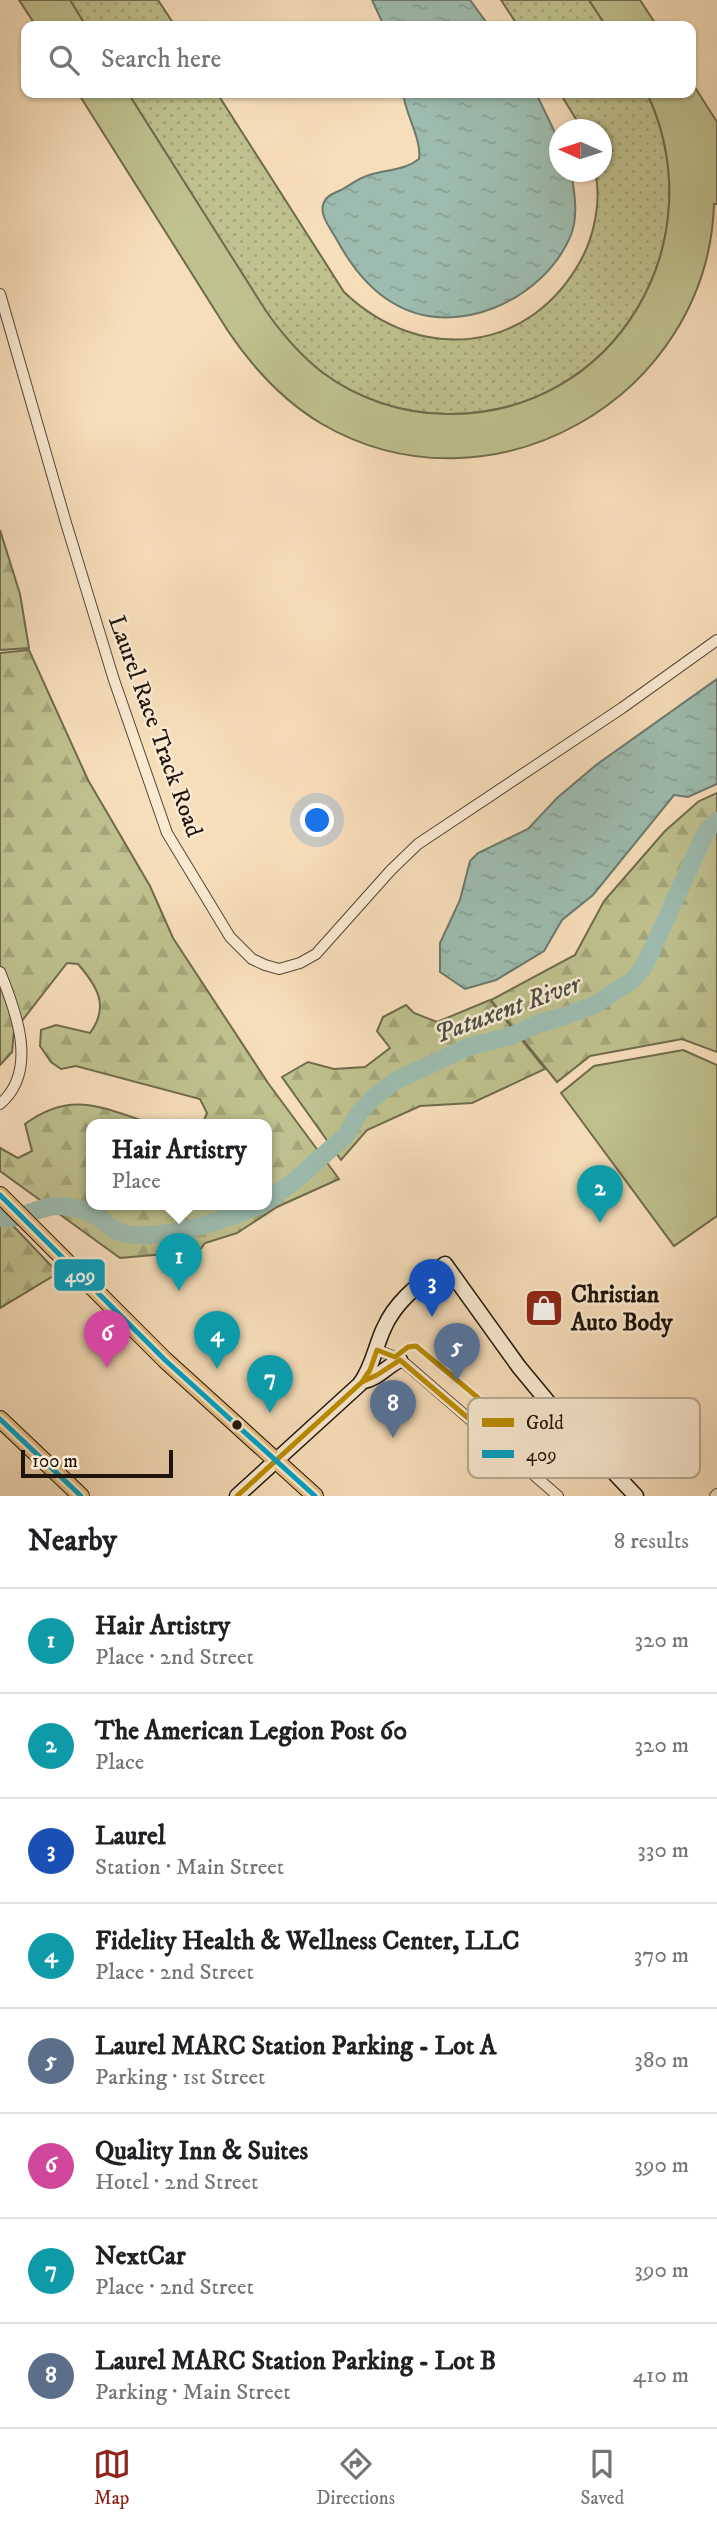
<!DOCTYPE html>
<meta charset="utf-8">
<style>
:root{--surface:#fff;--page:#f2f2f2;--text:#202124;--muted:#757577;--line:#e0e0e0;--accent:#8f2418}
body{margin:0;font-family:"IM FELL DW Pica",serif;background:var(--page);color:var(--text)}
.compass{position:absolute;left:549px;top:119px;width:63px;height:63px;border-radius:50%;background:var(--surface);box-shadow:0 2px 5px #0004;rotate:273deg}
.scale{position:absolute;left:21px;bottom:18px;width:152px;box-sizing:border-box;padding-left:7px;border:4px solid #1f150c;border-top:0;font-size:19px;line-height:24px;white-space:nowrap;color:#1f150c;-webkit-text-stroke:5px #faead2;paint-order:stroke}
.you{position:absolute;left:318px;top:821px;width:24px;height:24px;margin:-18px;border:5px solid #fff;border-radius:50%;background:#1a73e8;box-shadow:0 0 0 10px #1a73e833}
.badge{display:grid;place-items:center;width:46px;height:46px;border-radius:50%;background:var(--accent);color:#fff;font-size:23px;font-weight:700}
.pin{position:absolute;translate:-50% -58px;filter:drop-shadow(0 2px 4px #0008)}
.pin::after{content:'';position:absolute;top:37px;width:24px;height:21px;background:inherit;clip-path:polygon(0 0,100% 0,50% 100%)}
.popup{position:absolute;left:86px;top:1119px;width:186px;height:91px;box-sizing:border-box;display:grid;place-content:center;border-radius:14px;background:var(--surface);filter:drop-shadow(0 2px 5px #0005);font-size:23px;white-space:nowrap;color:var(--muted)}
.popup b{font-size:26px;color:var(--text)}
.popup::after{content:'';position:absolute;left:50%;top:100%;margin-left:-14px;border:14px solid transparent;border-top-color:var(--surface)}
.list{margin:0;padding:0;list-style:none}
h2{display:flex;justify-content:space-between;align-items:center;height:91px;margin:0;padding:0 28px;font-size:30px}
h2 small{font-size:23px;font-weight:400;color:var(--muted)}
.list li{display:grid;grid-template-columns:46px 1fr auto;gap:21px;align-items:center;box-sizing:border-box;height:105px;padding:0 28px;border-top:2px solid var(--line)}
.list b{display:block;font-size:26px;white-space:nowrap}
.list p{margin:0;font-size:23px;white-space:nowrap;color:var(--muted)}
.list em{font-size:23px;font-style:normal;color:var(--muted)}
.icon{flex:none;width:38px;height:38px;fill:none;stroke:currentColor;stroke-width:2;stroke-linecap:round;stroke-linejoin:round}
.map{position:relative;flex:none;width:717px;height:1496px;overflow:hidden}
.search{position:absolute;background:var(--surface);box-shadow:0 2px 5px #0004;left:21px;right:21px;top:21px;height:77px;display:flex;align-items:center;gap:18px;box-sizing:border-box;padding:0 24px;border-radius:14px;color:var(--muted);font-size:26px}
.sheet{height:931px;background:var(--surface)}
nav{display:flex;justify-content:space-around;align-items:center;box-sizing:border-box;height:98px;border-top:2px solid var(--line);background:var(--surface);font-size:19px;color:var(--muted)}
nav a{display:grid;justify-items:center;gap:4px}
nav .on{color:var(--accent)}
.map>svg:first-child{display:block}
.grass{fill:url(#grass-dots);stroke:#6f6b4d;stroke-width:2}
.forest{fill:url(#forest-firs);stroke:#6f6b4d;stroke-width:2}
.park{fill:#bfc18e;stroke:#6f6b4d;stroke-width:2}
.water{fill:url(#water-ripples);stroke:#6b796e;stroke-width:2}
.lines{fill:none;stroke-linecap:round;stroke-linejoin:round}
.river{stroke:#9dbcaf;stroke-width:18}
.street-casing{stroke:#554738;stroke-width:12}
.secondary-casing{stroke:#1f150c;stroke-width:17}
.primary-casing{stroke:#1f150c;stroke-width:18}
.street{stroke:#faead2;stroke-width:10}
.secondary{stroke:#faead2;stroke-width:14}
.primary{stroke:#ecbf7d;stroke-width:16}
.bus-1-casing{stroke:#faead2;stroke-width:10}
.bus-2-casing{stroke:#faead2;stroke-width:10}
.bus-1{stroke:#bb8c01;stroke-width:5}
.bus-2{stroke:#02a2c4;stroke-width:5}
.bus-dot{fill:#1f150c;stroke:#faead2;stroke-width:2.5}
.labels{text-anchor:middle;stroke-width:5;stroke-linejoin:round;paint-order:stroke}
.street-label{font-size:24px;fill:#1f150c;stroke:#faead2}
.poi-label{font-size:24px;font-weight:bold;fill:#1f150c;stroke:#faead2;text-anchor:start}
.water-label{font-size:26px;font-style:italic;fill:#4b4f45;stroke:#faead2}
.key{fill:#faead2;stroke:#b8aa97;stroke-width:2}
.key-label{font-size:19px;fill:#1f150c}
.line-badge{stroke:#faead2;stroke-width:2.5}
.badge-label{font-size:19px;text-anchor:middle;font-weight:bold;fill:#fff}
</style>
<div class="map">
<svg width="717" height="1496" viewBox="0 0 717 1496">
<defs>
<pattern id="grass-dots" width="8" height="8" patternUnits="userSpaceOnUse" patternTransform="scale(1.75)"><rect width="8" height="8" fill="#bfc18e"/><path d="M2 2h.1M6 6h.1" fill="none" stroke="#a4a579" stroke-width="1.8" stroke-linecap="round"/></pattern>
<pattern id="forest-firs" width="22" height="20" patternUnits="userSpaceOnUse" patternTransform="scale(1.75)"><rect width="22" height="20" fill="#bfc18e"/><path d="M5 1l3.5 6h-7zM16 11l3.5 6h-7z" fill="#a4a579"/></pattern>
<pattern id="water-ripples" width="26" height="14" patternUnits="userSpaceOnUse" patternTransform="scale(1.75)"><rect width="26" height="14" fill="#9dbcaf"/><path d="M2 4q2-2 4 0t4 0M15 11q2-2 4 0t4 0" fill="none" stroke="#87a195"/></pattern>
</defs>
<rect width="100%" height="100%" fill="#f7deba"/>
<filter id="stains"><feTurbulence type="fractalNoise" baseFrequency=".00286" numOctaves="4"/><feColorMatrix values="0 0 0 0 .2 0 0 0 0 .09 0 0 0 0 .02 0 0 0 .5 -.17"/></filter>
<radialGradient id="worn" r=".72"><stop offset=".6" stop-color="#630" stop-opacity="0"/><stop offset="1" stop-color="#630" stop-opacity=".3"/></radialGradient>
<path class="grass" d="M70,0H158L175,26H86Z
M501,0H589L606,26H518Z
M128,93H217L344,292C419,364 529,355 581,260C594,236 602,200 595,172H602V130L582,129L560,93H647C717,242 615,416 447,414C403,414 358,399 323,373C301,356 282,334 265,311Z"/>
<path class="forest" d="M0,530L20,594L29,648L0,650Z
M29,650L88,780L150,886L173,938L268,1083L339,1179L277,1207L237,1233L205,1243L199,1251L120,1258L0,1171V1148L18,1158L32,1151L25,1124C74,1088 105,1110 157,1125H92V1205H266V1125H202L207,1113L200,1099L76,1066L61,1069L51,1062L40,1046L41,1030L56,1025L90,1033C110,1006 97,986 78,964L67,963L14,1031L12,1052L0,1065V653Z
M717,793V1052L682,1039L590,1056L557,1082L491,1000L575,955L604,901L665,831L699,801Z
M490,1000L545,1069L472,1103L420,1106L367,1130L341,1160L282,1077L308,1062L334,1069L365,1067L390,1048L377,1031L383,1017L406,1005L414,1013L437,1022Z
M0,1212L58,1273L0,1308Z"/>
<path class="park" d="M19,0H70L86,26H36Z
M589,0H640L657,26H606Z
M691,81L717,122V204H714C708,398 491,522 322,424C283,401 253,368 228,331L78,93H128L266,311C282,334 301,356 323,373C358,399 403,414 447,414C615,416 717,242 647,93H691Z
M683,1050L717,1065V1216L674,1246L561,1093L594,1066Z"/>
<path class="water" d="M372,0H470L489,26H384Z
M403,93H536L559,141L560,172H571L572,177C575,196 578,217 571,235C545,299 455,341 393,303C369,289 350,264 337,240C331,229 318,214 324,202C327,195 335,193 341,190C350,185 359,178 369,175C387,169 404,171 419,159C422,139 405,114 403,93Z
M717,679V784L688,797L674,795L593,895L562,920L544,951L496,980L465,989L440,972V943L460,900L470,861L478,853L528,829L557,798L596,765Z"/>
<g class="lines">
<path class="river" d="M266,1202L298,1178L346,1135L359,1113L372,1099L395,1081L468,1047L511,1036L537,1024L565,1016L594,1005L633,980L646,963L702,840L709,828L717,821
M0,1218C22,1221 40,1204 62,1206C70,1207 81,1209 89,1212C100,1216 108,1228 120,1232C159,1244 224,1220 261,1205"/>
<g class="street-casing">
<path id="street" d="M0,294L66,523L114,680L167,833L230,937L252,959L265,965L279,969L300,963L316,954L391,870L418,844L622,708L717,640
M0,972C16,1011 39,1071 0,1104
M377,1350L398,1358L407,1365L558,1496
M715,1496L717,1494"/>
</g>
<g class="secondary-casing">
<path id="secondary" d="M361,1382C380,1378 384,1368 400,1360
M237,1496L360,1384C373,1366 375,1347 384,1328C396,1300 422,1282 445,1264L519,1367L553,1408L636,1496"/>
</g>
<g class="primary-casing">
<path id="primary" d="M0,1195L165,1360L315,1496
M0,1419L81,1496"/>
</g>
<use href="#street" class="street"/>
<use href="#secondary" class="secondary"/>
<use href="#primary" class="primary"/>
<g class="bus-1-casing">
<path id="bus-1" d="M416,1346L513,1427C523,1438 525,1446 516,1459L400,1360L377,1375L362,1382L370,1370L377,1350L395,1357L408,1347Z
M237,1496L362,1382"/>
</g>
<g class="bus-2-casing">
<path id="bus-2" d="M0,1195L165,1360L315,1496
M0,1419L81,1496"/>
</g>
<use href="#bus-1" class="bus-1"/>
<use href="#bus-2" class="bus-2"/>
</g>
<defs>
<g id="shop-square" transform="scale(2.0125)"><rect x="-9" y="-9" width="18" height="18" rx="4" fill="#8f2418" stroke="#faead2"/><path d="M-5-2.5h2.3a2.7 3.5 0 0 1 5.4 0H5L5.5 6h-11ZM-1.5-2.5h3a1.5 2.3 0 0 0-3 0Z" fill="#fff"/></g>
</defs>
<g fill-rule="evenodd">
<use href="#shop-square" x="544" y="1308"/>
</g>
<circle class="bus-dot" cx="237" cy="1425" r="6"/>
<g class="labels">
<g class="street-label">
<text transform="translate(156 726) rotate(70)" y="8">Laurel Race Track Road</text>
</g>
<g class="poi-label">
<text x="571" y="1302">Christian<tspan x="571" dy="28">Auto Body</tspan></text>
</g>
<g class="water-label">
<text transform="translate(507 1008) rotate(-20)" y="9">Patuxent River</text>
</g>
</g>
<rect x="468" y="1398" width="232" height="80" rx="10" class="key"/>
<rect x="482" y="1418" width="32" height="9" fill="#bb8c01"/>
<rect x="482" y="1450" width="32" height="8" fill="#02a2c4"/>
<g class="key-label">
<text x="526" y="1429">Gold</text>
<text x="526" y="1461">409</text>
</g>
<rect class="line-badge" x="53" y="1258" width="53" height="34" rx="7" fill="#02a2c4"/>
<g class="badge-label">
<text x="80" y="1282">409</text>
</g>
<rect width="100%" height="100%" filter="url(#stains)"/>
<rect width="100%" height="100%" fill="url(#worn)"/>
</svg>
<svg class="compass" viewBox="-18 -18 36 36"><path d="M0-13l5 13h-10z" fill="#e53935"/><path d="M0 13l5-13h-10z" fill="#757577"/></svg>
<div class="scale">100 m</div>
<div class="you"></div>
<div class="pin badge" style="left:179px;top:1291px;background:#0f9aa8">1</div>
<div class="popup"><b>Hair Artistry</b>Place</div>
<div class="pin badge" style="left:600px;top:1223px;background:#0f9aa8">2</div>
<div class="pin badge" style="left:432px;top:1317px;background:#1a4fb4">3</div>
<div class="pin badge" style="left:217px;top:1369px;background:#0f9aa8">4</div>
<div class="pin badge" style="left:457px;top:1381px;background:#5c6f8a">5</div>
<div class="pin badge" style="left:107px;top:1368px;background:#d1479c">6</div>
<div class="pin badge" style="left:270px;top:1413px;background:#0f9aa8">7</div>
<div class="pin badge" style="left:393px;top:1438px;background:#5c6f8a">8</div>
<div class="search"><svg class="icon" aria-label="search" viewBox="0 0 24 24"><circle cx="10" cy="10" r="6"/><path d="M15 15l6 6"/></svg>Search here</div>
</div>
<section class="sheet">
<h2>Nearby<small>8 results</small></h2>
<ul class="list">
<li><span class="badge" style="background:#0f9aa8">1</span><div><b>Hair Artistry</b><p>Place · 2nd Street</p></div><em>320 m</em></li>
<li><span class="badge" style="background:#0f9aa8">2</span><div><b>The American Legion Post 60</b><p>Place</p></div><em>320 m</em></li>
<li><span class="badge" style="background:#1a4fb4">3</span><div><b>Laurel</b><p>Station · Main Street</p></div><em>330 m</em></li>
<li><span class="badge" style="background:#0f9aa8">4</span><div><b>Fidelity Health &amp; Wellness Center, LLC</b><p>Place · 2nd Street</p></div><em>370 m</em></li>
<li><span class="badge" style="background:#5c6f8a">5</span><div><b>Laurel MARC Station Parking - Lot A</b><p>Parking · 1st Street</p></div><em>380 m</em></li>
<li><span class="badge" style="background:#d1479c">6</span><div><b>Quality Inn &amp; Suites</b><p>Hotel · 2nd Street</p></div><em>390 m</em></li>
<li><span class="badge" style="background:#0f9aa8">7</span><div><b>NextCar</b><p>Place · 2nd Street</p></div><em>390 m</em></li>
<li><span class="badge" style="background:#5c6f8a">8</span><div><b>Laurel MARC Station Parking - Lot B</b><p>Parking · Main Street</p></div><em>410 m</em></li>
</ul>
</section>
<nav>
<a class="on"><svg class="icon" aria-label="map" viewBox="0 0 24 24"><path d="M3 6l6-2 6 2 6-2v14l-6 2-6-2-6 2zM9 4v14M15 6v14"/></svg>Map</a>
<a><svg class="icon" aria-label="directions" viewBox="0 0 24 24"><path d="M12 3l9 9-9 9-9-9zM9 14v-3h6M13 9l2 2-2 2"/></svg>Directions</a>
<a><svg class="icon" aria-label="saved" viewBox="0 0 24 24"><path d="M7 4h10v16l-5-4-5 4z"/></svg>Saved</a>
</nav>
